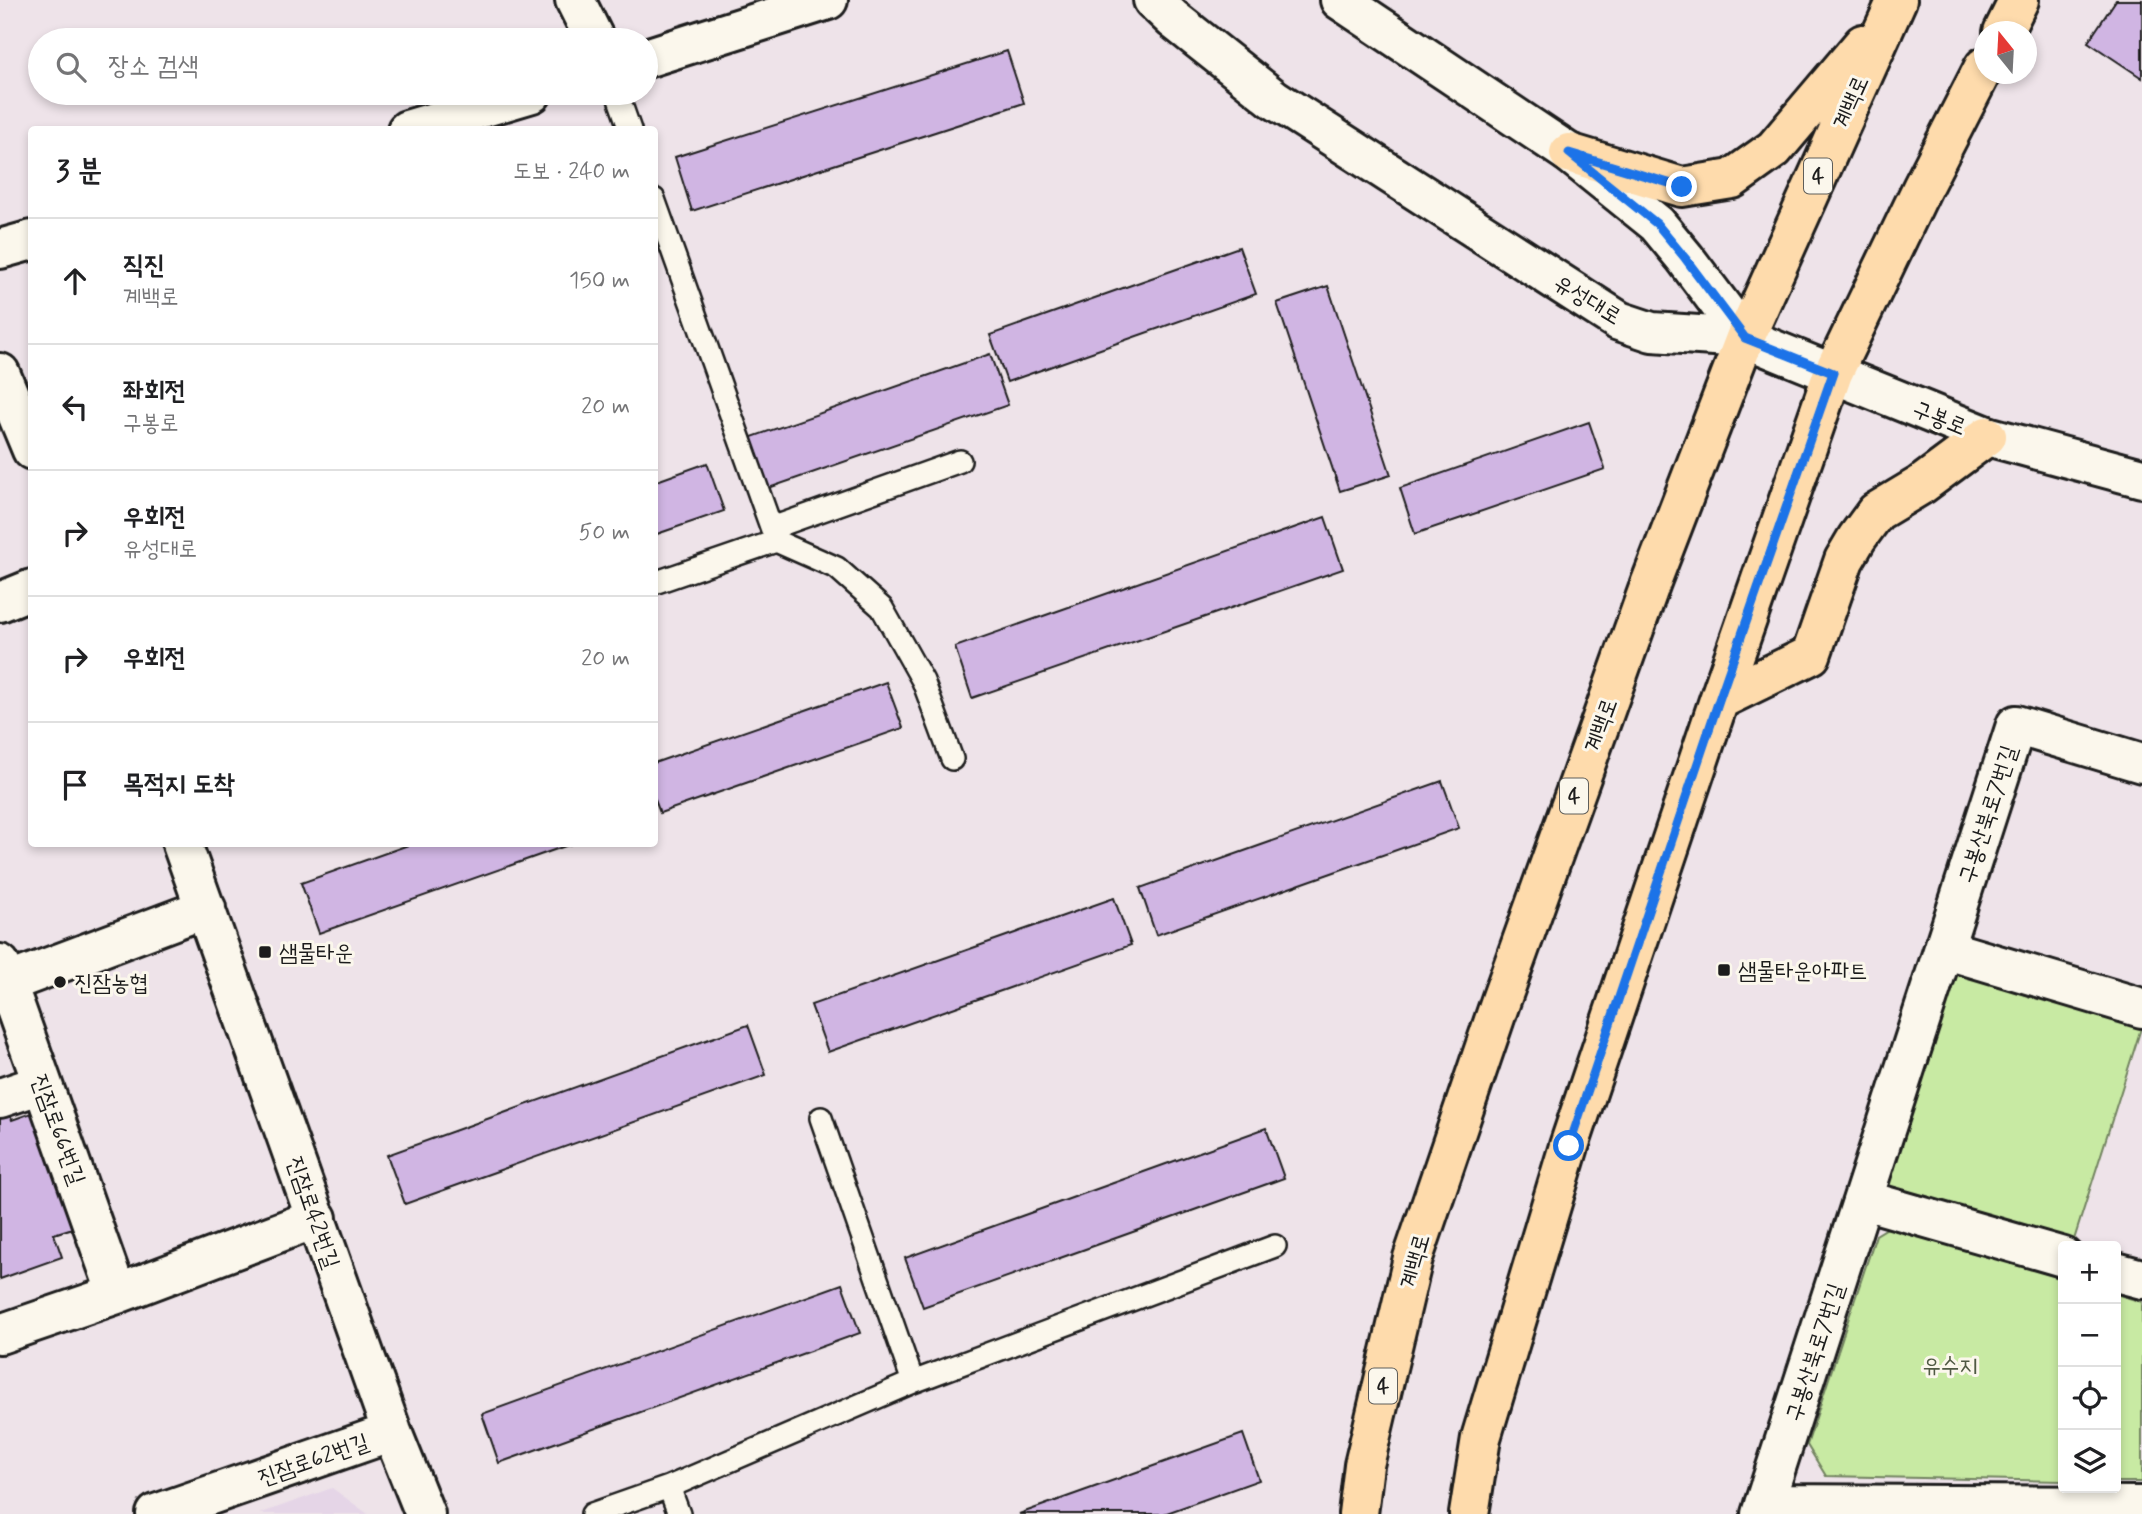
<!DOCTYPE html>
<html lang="ko">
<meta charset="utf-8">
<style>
:root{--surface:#fff;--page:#f6f6f6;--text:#202124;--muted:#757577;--line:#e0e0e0}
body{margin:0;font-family:Mynerve,"Poor Story",sans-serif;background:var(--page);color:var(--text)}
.controls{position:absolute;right:21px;bottom:21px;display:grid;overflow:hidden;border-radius:7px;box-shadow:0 4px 10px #0003}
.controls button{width:63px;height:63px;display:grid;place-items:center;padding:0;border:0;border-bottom:2px solid var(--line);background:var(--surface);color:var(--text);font:35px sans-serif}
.compass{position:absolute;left:1974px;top:21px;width:63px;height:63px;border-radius:50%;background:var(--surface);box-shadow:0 4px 10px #0003;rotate:342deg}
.stop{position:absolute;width:21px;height:21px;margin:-16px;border:5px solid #1a73e8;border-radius:50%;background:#fff}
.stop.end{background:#1a73e8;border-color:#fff;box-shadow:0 2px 7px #0008}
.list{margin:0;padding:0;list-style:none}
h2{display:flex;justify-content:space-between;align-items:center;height:91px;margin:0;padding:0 28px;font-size:30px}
h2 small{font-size:23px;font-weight:400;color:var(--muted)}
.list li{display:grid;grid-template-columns:46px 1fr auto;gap:21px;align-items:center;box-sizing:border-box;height:126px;padding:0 28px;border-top:2px solid var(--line)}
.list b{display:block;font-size:26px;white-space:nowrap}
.list p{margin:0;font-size:23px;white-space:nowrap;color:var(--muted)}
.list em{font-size:23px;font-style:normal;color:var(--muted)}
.icon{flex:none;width:38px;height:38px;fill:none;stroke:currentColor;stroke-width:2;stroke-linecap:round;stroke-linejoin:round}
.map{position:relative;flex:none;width:2142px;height:1514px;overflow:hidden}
.search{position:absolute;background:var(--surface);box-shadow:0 4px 10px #0003;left:28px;top:28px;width:630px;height:77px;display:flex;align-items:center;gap:18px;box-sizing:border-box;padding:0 24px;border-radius:38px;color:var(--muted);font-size:26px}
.panel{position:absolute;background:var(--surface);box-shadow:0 4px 10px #0003;left:28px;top:126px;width:630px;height:721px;border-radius:7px}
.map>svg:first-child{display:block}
.built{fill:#e5d5e7}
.green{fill:#c8eaa3;stroke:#728360;stroke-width:2}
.building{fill:#d0b5e3;stroke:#1c1c1c;stroke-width:2}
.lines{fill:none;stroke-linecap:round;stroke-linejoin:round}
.service-casing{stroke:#1c1c1c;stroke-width:26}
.minor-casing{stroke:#1c1c1c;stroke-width:44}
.tertiary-casing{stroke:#1c1c1c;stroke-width:44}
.primary-casing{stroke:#1c1c1c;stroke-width:44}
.service{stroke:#fbf7ec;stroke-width:21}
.minor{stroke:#fbf7ec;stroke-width:38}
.tertiary{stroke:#fbf7ec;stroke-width:38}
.primary{stroke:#fedbac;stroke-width:38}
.route{stroke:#1a73e8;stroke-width:9}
.poi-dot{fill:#1c1c1c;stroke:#fbf7ec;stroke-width:2.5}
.labels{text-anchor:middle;stroke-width:6;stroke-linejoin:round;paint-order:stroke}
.shield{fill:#fbf7ec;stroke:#5f5e5a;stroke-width:2}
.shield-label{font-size:21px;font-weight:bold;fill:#1c1c1c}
.street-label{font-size:23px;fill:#1c1c1c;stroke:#fbf7ec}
.poi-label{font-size:23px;fill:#1c1c1c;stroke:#fbf7ec;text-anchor:start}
.park-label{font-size:23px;fill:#505a44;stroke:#fbf7ec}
</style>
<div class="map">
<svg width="2142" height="1514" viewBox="0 0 2142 1514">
<rect width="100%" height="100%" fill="#eee3e9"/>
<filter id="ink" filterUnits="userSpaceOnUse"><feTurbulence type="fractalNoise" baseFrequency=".0143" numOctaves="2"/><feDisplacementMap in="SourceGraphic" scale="14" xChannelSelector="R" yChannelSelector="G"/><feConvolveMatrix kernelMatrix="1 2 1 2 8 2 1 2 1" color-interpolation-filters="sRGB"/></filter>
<g filter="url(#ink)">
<path class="built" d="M332,1488L368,1514H259Z"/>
<path class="green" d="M1949,967L2142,1025L2072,1246L1883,1195Z
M1894,1224L2063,1277V1481L1826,1476L1807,1445L1876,1235Z
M2116,1294L2142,1302V1482H2116Z"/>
<path class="building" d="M2116,0H2142V78L2088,42Z
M1007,51L1024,103L692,211L675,157Z
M1239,247L1256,294L1007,382L990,335Z
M1328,286L1391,475L1340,491L1277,303Z
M990,354L1008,405L763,490L746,439Z
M1589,422L1605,469L1415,534L1400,488Z
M707,463L724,511L654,535V482Z
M1325,517L1343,569L972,698L955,647Z
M886,682L903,728L660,813L654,797V763Z
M1442,781L1459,828L1156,935L1140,888Z
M411,844H571L319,933L301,883Z
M1114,898L1131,945L828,1052L811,1005Z
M748,1025L766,1075L405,1204L387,1155Z
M7,1107L12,1120L37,1111L79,1226L54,1234L62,1257L0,1279V1110Z
M1266,1128L1284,1178L923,1307L905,1258Z
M842,1284L860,1333L499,1463L482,1414Z
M1243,1434L1259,1480L1164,1514H1019Z"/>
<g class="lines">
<g class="service-casing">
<path id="service" d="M617,93L630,130
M654,199L776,541
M772,528L960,461
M654,583L776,541L837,568L882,608L923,681L952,759
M821,1118L913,1382
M669,1487L679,1514
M592,1514L669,1487L913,1382L1275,1246"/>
</g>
<g class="minor-casing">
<path id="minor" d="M575,0L595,40
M646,58L828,0
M407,130L532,93
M0,249L32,240
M0,373L32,450
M0,602L32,589
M182,844L392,1432L425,1514
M1944,949L2142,1008
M0,964L117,1294
M7,983L206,908
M0,1098L42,1084
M1864,1200L2063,1257
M2116,1272L2142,1279
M0,1334L117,1294L317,1218
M1764,1504L2142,1506
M156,1514L392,1432
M1761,1514L2016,725L2142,763"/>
</g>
<g class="tertiary-casing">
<path id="tertiary" d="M1153,0L1173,19L1274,99L1619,321L1652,332L1745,338L1987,436L2142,478
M1340,0L1569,153L1657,224L1685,258L1745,338"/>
</g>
<g class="primary-casing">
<path id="primary" d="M2003,32L2019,0
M1569,153L1682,187L1732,179L1774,149L1863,44
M1719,700L1811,655L1844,560L1857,538L1876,512L1921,485L1987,436
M1358,1514L1364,1465L1413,1258L1501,1000L1651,582L1745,338L1897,0
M1469,1514L1481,1438L1569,1146L1719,700L1833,373L1922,188L1984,67"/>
</g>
<use href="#service" class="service"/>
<use href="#minor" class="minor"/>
<use href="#tertiary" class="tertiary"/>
<use href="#primary" class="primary"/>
</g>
</g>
<g class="lines" filter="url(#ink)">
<path class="route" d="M1569,1146L1719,700L1833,373L1745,338L1685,258L1657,224L1569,153L1682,187"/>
</g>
<g class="poi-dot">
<rect x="258" y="945" width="14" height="14" rx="3.5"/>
<rect x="1717" y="963" width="14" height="14" rx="3.5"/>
<circle cx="60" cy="982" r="7"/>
</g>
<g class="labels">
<g class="shield">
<rect x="1804" y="158.5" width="28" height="35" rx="5"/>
<rect x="1560" y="778.5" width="28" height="35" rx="5"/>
<rect x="1369" y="1368.5" width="28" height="35" rx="5"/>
</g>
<g class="shield-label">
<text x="1818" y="183">4</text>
<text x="1574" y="803">4</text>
<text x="1383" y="1393">4</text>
</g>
<g class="street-label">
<text transform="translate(1850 102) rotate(-66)" y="8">계백로</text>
<text transform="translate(1588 299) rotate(31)" y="8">유성대로</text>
<text transform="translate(1940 417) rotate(22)" y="8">구봉로</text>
<text transform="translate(1600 725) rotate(-70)" y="8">계백로</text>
<text transform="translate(1987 814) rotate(-72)" y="8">구봉산북로7번길</text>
<text transform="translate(59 1129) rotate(70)" y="8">진잠로66번길</text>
<text transform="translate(314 1212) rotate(71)" y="8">진잠로42번길</text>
<text transform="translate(1414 1261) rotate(-74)" y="8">계백로</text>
<text transform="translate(1814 1352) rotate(-72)" y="8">구봉산북로7번길</text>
<text transform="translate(313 1459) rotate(-19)" y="8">진잠로62번길</text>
</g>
<g class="poi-label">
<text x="279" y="960">샘물타운</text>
<text x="1738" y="978">샘물타운아파트</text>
<text x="74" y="990">진잠농협</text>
</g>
<g class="park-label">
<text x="1950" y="1373">유수지</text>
</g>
</g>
</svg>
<div class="controls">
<button>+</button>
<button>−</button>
<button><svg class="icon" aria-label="locate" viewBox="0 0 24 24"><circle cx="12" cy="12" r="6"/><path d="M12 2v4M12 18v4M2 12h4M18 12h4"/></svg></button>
<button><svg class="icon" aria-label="layers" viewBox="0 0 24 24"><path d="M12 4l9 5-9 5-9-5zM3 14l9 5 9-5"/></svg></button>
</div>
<svg class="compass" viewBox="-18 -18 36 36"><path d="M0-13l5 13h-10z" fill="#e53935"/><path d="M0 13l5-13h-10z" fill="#757577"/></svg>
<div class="stop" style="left:1569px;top:1146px"></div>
<div class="stop end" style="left:1682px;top:187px"></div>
<div class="search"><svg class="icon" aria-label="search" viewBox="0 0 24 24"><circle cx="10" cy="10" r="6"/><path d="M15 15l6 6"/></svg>장소 검색</div>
<section class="panel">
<h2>3 분<small>도보 · 240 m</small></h2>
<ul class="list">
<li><svg class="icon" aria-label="ahead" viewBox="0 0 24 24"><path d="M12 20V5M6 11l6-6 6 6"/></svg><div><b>직진</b><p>계백로</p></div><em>150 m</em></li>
<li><svg class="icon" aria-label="left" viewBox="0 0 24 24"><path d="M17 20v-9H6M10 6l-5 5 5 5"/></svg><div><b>좌회전</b><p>구봉로</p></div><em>20 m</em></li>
<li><svg class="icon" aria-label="right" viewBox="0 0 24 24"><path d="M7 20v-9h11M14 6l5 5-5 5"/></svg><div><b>우회전</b><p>유성대로</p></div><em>50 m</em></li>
<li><svg class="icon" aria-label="right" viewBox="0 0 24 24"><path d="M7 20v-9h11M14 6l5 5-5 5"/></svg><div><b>우회전</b></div><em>20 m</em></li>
<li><svg class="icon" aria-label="arrive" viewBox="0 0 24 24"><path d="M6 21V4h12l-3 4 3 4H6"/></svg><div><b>목적지 도착</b></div></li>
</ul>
</section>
</div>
